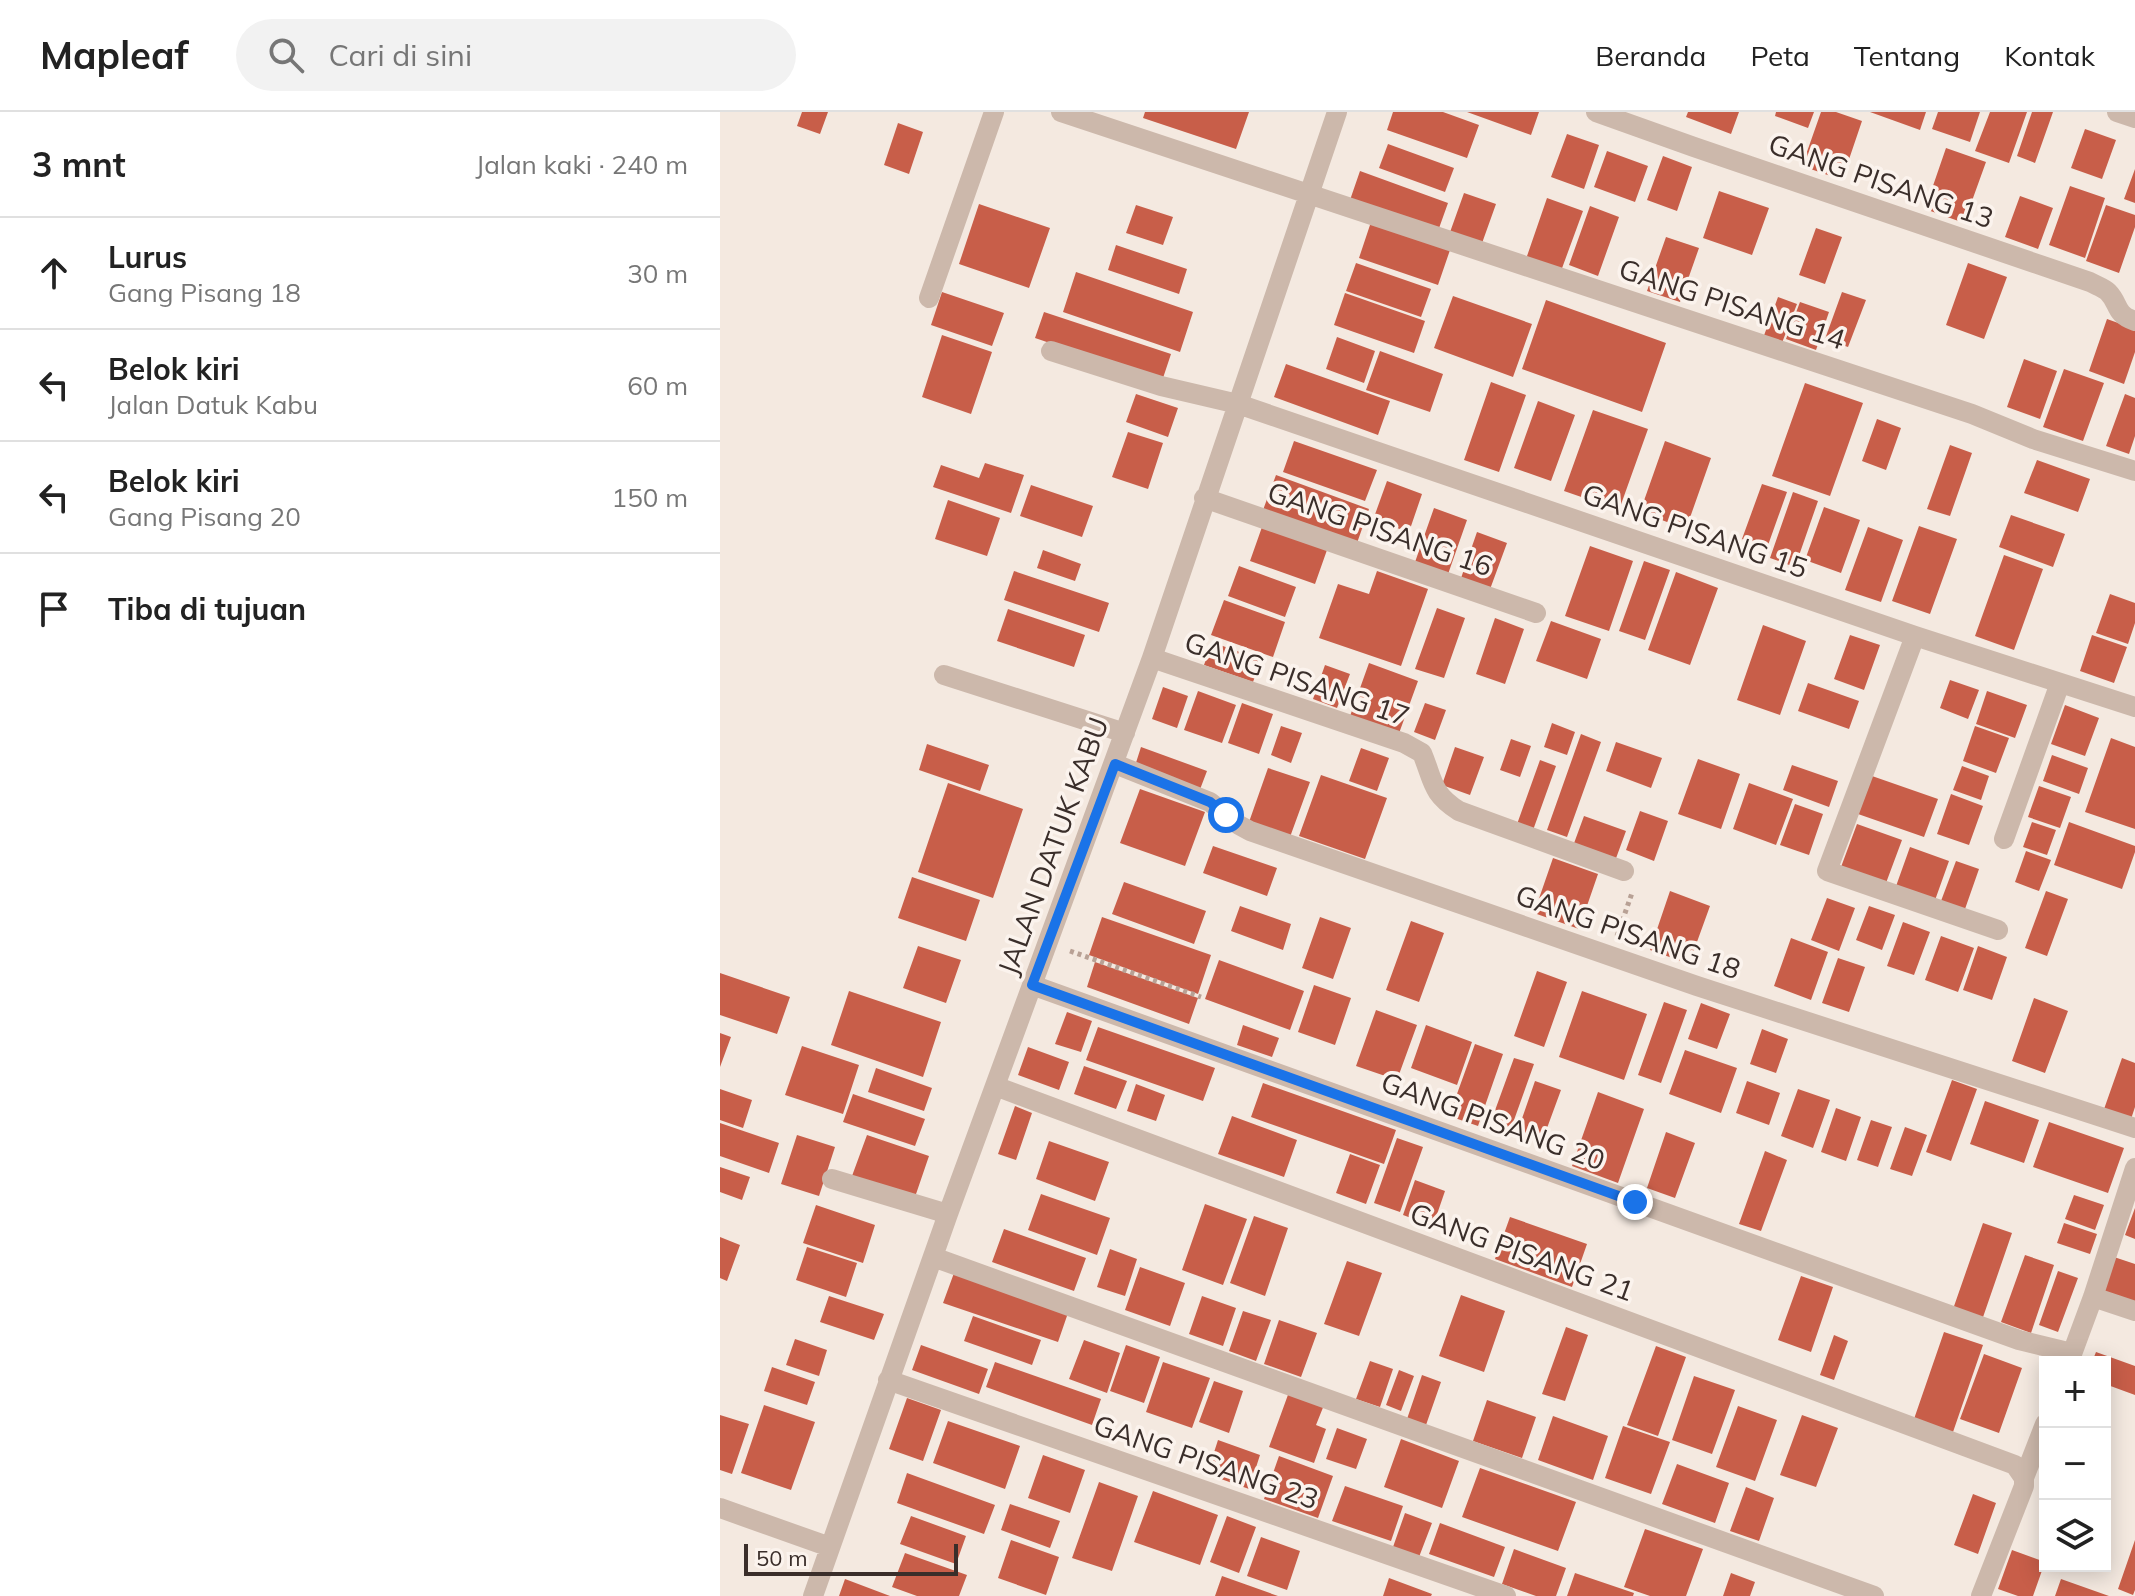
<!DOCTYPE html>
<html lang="id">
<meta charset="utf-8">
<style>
:root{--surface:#fff;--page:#f2f2f2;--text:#222;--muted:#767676;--line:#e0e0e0}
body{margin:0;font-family:Mulish,sans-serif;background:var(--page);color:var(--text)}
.controls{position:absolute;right:24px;bottom:24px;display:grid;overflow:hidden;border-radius:0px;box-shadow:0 4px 20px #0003}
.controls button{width:72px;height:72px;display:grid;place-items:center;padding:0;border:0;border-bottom:2px solid var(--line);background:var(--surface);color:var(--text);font:40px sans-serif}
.scale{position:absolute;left:24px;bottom:20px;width:214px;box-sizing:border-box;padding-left:8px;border:4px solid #3a2e2a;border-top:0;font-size:22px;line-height:28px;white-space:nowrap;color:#3a2e2a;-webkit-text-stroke:6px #fbf3ed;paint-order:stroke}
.stop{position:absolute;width:24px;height:24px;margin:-18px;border:6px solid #1a73e8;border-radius:50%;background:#fff}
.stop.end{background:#1a73e8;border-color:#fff;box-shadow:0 2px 8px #0008}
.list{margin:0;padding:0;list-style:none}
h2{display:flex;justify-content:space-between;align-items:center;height:104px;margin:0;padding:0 32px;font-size:34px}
h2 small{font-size:26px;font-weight:400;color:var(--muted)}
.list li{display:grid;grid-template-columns:52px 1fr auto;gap:24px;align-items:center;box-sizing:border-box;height:112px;padding:0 32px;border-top:2px solid var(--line)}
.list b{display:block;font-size:30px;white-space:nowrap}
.list p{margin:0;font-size:26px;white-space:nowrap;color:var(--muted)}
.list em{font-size:26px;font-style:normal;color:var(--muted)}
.icon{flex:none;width:44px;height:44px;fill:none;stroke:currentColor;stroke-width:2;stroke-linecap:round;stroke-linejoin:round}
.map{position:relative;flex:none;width:1415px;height:1484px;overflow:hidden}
header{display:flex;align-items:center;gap:48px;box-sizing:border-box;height:112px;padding:0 40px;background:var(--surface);border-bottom:2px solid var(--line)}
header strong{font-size:38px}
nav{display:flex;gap:44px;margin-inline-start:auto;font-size:28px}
.search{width:560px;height:72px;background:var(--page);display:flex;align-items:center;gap:20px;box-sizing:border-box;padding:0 28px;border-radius:44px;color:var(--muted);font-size:30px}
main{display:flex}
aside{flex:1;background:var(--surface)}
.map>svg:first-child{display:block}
.building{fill:#c85e49}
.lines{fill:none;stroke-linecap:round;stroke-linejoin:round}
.path{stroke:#b8a195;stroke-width:5;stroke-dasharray:4 4;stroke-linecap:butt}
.minor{stroke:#ccb8ab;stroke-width:20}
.route{stroke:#1a73e8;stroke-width:10}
.labels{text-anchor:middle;stroke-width:7;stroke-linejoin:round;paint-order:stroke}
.street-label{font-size:28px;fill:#3a2e2a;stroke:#fbf3ed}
</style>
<header>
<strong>Mapleaf</strong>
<div class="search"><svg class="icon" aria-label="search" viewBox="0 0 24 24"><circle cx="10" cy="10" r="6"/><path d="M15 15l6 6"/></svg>Cari di sini</div>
<nav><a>Beranda</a><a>Peta</a><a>Tentang</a><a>Kontak</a></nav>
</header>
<main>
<aside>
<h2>3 mnt<small>Jalan kaki · 240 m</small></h2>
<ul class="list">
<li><svg class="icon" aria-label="ahead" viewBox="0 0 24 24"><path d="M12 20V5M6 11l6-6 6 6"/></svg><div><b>Lurus</b><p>Gang Pisang 18</p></div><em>30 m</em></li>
<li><svg class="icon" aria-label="left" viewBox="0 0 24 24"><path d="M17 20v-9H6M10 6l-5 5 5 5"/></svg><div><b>Belok kiri</b><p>Jalan Datuk Kabu</p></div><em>60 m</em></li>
<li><svg class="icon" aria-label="left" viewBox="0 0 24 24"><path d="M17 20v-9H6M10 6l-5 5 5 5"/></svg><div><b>Belok kiri</b><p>Gang Pisang 20</p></div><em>150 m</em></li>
<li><svg class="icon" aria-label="arrive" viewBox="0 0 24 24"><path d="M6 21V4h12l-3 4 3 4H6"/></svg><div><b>Tiba di tujuan</b></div></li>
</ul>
</aside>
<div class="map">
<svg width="1415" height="1484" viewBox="0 0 1415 1484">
<rect width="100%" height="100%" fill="#f4e9e0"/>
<path class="building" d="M82,0H108L100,22L77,14Z
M425,0H529L516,37L423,6Z
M673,0H723L759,13L747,46L667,18Z
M747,0H819L811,23Z
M968,0H1019L1011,22L966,5Z
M1056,0H1094L1088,16L1055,4Z
M1101,0H1116L1142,9L1122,68L1082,54Z
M1150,0H1206L1200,18Z
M1218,0H1260L1250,30L1212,17Z
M1270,0H1307L1289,51L1255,39Z
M1312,0H1333L1315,51L1297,44Z
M178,11L203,20L189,62L164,53Z
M1365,17L1396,28L1382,67L1351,56Z
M847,22L879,33L864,77L831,65Z
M668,32L734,56L725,80L659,56Z
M1226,36L1266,50L1244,111L1205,97Z
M887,39L928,54L915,90L874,75Z
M943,44L972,55L957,99L927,88Z
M1415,57V91L1404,87Z
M640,59L728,91L718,119L630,88Z
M1350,74L1385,86L1365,146L1329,133Z
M999,79L1049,96L1032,143L983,126Z
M744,81L776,92L761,134L729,123Z
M1300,84L1333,96L1318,137L1285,125Z
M827,86L863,99L841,159L806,147Z
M259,92L330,116L309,176L239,152Z
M416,93L453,105L443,133L406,121Z
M1386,93L1415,103V115L1399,161L1366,149Z
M870,94L899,105L878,164L849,153Z
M651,110L730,138L718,173L639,146Z
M1096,116L1122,125L1105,172L1079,163Z
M946,125L979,136L960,190L927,179Z
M396,133L467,157L459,182L388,158Z
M636,151L711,177L701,205L626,179Z
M1248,151L1287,165L1264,227L1226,213Z
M356,160L473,200L460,240L343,200Z
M222,180L284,201L272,234L211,213Z
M1122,180L1146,188L1128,235L1105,227Z
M625,181L705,209L694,241L614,213Z
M733,184L812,212L793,265L714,236Z
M1058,185L1077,192L1060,236L1042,229Z
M826,188L946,231L922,300L802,257Z
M1080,190L1109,200L1096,238L1066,227Z
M324,200L451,242L442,269L315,226Z
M1387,207L1415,217V240L1404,272L1369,259Z
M222,223L272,240L251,302L202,285Z
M617,225L655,239L644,271L606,257Z
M660,239L723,262L710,300L646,278Z
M1304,247L1337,259L1320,307L1287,295Z
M566,252L670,289L658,323L554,285Z
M1344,257L1384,271L1363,329L1323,315Z
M771,270L806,283L779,360L744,348Z
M1085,271L1143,291L1110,384L1052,364Z
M416,282L458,296L448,325L406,310Z
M1405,282L1415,286V324L1409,342L1386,334Z
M818,289L855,303L831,369L794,356Z
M873,298L928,317L899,398L844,379Z
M1157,307L1181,316L1166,358L1142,349Z
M408,320L443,331L428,377L392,365Z
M574,329L657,358L645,389L563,360Z
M945,329L991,346L966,417L920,400Z
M1230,333L1252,341L1230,404L1207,397Z
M1317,348L1370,367L1358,400L1304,381Z
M265,351L304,363L291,401L213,375L221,353L259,366Z
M556,363L649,397L637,431L543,398Z
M667,369L702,382L689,420L653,408Z
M1042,372L1067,380L1047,436L1022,427Z
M311,373L373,394L362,425L300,404Z
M1073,380L1098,389L1075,455L1050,446Z
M228,388L280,406L267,444L215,427Z
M1104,395L1140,408L1121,461L1085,448Z
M714,396L747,408L727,465L694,453Z
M1291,403L1345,422L1333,455L1279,435Z
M1199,414L1237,427L1210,502L1172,489Z
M542,415L607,438L595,472L530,449Z
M1148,415L1183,428L1161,490L1125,478Z
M757,420L787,431L769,480L740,469Z
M870,434L913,449L889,519L845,504Z
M323,438L361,452L355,469L317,456Z
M1284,443L1323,457L1294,538L1255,524Z
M924,449L950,458L925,528L899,519Z
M519,454L576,475L565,505L508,484Z
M294,459L389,491L379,520L284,488Z
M657,459L708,477L681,554L599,526L618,472L649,482Z
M956,460L998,476L970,553L928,538Z
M1390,482L1415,491V511L1408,532L1376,521Z
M504,488L565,510L553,545L491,523Z
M717,496L745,506L724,566L695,557Z
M288,497L365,523L354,555L277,529Z
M775,506L804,517L785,572L756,562Z
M831,509L881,527L867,567L816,549Z
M1043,513L1086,529L1060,603L1017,588Z
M1130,523L1160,533L1144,578L1114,567Z
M1372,523L1407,535L1394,571L1360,559Z
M492,530L541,548L533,570L484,553Z
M649,551L698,569L678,624L629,607Z
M605,553L630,562L617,596L593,587Z
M1230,568L1259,578L1248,607L1220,596Z
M1088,571L1139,589L1129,617L1078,599Z
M443,575L468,584L457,616L432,607Z
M478,579L516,593L502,631L464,618Z
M1267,579L1307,593L1295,626L1256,612Z
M522,591L553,602L539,642L508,631Z
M705,591L726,598L715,628L694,620Z
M1345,593L1379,606L1365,644L1331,632Z
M832,611L855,620L847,643L824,635Z
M561,614L582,621L571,651L551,643Z
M1255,614L1289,626L1276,661L1243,649Z
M861,622L881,630L847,725L827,718Z
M1391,626L1415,635V717L1365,700Z
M791,627L811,634L800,665L780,658Z
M896,630L942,646L931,676L886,659Z
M207,632L269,653L260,679L199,658Z
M421,635L487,659L479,680L414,657Z
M735,635L764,645L750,683L722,673Z
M641,636L669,646L657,679L629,669Z
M1332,643L1368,656L1359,682L1323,669Z
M978,647L1020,662L1001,717L958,702Z
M820,648L836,654L812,721L796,715Z
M1072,653L1118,669L1109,695L1063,678Z
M1242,654L1269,664L1261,688L1233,678Z
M548,656L590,670L570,725L529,710Z
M601,663L667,686L645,747L579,724Z
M1152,664L1218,687L1204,725L1138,702Z
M228,671L303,697L273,786L198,760Z
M1029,671L1073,687L1056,733L1013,717Z
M1319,674L1351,685L1340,716L1308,705Z
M420,677L485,700L465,754L400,731Z
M1231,682L1263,694L1249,733L1217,722Z
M1075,692L1103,702L1089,743L1060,733Z
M920,699L948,709L934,749L906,738Z
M864,704L906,719L895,749L853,734Z
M1312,710L1336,718L1327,743L1303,735Z
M1349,710L1415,734V740L1402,777L1334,753Z
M1137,712L1182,728L1166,771L1121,755Z
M493,734L557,756L547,784L483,761Z
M1190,735L1229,749L1214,791L1175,777Z
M1306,739L1331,748L1319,779L1295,770Z
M833,746L878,762L859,817L814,801Z
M1236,749L1259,757L1245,797L1221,789Z
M192,765L260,788L246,829L178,806Z
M404,770L486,799L474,832L392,802Z
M950,779L990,794L969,852L930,838Z
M1326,779L1348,787L1327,844L1305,836Z
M1107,786L1135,796L1119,839L1091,828Z
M520,794L571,812L563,838L511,819Z
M1149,794L1175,803L1162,838L1136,828Z
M382,805L491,843L478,882L369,843Z
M600,805L631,816L613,867L582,856Z
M691,809L724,821L699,890L666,878Z
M1183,810L1210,820L1194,863L1167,854Z
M1221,824L1254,836L1238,880L1205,868Z
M1071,826L1108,840L1091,888L1054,874Z
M198,834L241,848L226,891L183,876Z
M1258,834L1287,845L1272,888L1243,878Z
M1118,846L1145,855L1129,900L1102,891Z
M499,848L584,879L570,918L485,887Z
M375,850L478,886L469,912L367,875Z
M817,859L847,870L824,935L794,924Z
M0,861L70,885L57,922L0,903Z
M594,873L631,886L615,933L578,920Z
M129,879L221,910L203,965L111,933Z
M862,879L927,902L904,968L839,945Z
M1314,886L1348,899L1325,961L1292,949Z
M944,890L967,898L941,971L918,963Z
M981,891L1010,902L997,937L968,927Z
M656,898L697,913L677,968L636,954Z
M347,900L372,909L361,940L335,932Z
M523,913L559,926L552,945L517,933Z
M706,913L752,930L737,973L691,956Z
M378,915L495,956L483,989L366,948Z
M1042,917L1068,927L1056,961L1030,952Z
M0,921L11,925L0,955Z
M755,932L783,942L758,1014L729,1004Z
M82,934L139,953L123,1002L65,983Z
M308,935L349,950L339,978L298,963Z
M965,938L1017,956L1001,1001L949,982Z
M794,946L814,952L789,1022L769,1015Z
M1402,946L1415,951V995L1410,1010L1383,1000Z
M364,954L407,969L396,997L354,982Z
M156,956L212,976L204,999L148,980Z
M1232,968L1257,977L1231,1049L1206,1040Z
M815,969L841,978L823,1027L798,1018Z
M1027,969L1060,981L1049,1013L1016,1001Z
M543,971L676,1018L664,1052L531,1005Z
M416,972L445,983L436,1009L407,999Z
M0,977L32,988L23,1016L0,1008Z
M1078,977L1110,988L1093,1036L1061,1024Z
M878,980L924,997L898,1071L852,1054Z
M133,982L205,1007L195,1034L123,1010Z
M1265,989L1319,1008L1304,1051L1250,1032Z
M295,994L312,1001L296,1048L278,1042Z
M1116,996L1141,1005L1126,1049L1101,1040Z
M512,1004L577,1028L564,1065L498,1042Z
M1151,1008L1172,1015L1158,1055L1137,1048Z
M1329,1010L1404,1036L1388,1081L1313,1055Z
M0,1011L59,1031L49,1061L0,1044Z
M1185,1015L1207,1023L1192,1064L1170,1057Z
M946,1020L975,1031L955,1086L927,1076Z
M77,1023L115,1035L99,1084L61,1072Z
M147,1023L209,1044L195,1085L132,1064Z
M677,1026L703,1035L680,1100L654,1091Z
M329,1029L389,1050L375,1089L316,1067Z
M1045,1039L1067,1048L1041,1119L1019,1112Z
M630,1042L660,1053L646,1092L616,1081Z
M0,1055L30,1065L22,1088L0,1080Z
M695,1068L725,1079L713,1114L683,1103Z
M321,1082L390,1106L377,1143L308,1118Z
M1354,1083L1384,1093L1375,1118L1345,1107Z
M485,1092L527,1107L503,1173L462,1158Z
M96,1093L155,1113L143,1151L83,1131Z
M1415,1096V1127L1405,1123Z
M534,1104L568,1116L545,1184L510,1171Z
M790,1105L867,1132L852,1175L775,1147Z
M1263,1111L1292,1121L1261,1211L1232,1200Z
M1344,1111L1377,1122L1370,1142L1337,1131Z
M284,1117L366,1146L354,1179L272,1150Z
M0,1125L20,1133L7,1169L0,1166Z
M87,1135L137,1151L126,1185L76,1168Z
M390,1137L417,1147L405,1184L377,1175Z
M1305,1143L1334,1153L1311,1221L1281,1210Z
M1394,1145L1415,1152V1196L1380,1184Z
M627,1149L662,1161L639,1224L604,1212Z
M420,1155L465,1171L450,1214L405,1198Z
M1338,1159L1358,1166L1338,1220L1319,1213Z
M234,1161L348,1201L338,1230L223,1191Z
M1081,1164L1113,1175L1091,1240L1058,1228Z
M741,1183L785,1199L764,1260L719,1244Z
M109,1184L164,1202L154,1228L100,1210Z
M482,1184L516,1196L503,1234L469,1222Z
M523,1199L551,1208L536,1249L509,1239Z
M253,1204L321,1228L312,1253L244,1229Z
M559,1208L597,1221L581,1265L544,1252Z
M846,1215L868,1223L845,1289L822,1282Z
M1224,1220L1263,1233L1233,1320L1194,1307Z
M1114,1223L1128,1229L1114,1268L1100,1263Z
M75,1227L107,1238L99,1264L66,1253Z
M364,1228L400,1241L387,1281L349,1267Z
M201,1233L268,1257L259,1282L192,1258Z
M406,1233L440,1245L424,1291L390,1279Z
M936,1234L966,1245L938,1324L907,1313Z
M1376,1240L1415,1254V1283L1385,1272V1250H1372Z
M1264,1242L1302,1256L1279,1321L1240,1307Z
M650,1249L673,1257L660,1295L636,1287Z
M275,1250L381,1287L372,1313L266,1275Z
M443,1250L490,1266L472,1316L426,1300Z
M52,1255L95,1270L87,1293L44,1279Z
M679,1258L694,1264L681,1299L666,1293Z
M702,1263L721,1270L706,1313L687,1307Z
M974,1264L1015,1278L992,1342L952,1328Z
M494,1269L523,1279L509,1321L479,1310Z
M569,1280L604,1293L596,1313L606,1317L594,1351L549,1335Z
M187,1286L221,1298L203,1349L169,1337Z
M767,1288L816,1305L802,1346L753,1329Z
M44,1293L95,1310L71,1378L21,1361Z
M1018,1294L1057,1308L1035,1369L996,1355Z
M0,1303L29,1312L12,1362L0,1358Z
M1082,1303L1118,1316L1096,1375L1060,1363Z
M833,1304L888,1324L873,1368L818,1348Z
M228,1309L300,1334L285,1377L213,1351Z
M903,1314L950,1330L931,1382L885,1366Z
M617,1316L647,1327L636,1357L606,1347Z
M681,1327L739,1349L722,1396L664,1375Z
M498,1328L540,1343L529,1377L487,1362Z
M323,1343L365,1358L350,1401L308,1386Z
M559,1344L613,1364L598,1406L544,1387Z
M957,1352L1009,1371L995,1411L942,1392Z
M760,1356L856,1390L838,1439L742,1405Z
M187,1361L275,1393L264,1422L177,1391Z
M379,1370L418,1384L392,1459L352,1446Z
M625,1374L683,1394L671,1429L612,1409Z
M1026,1375L1054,1386L1039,1429L1010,1419Z
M433,1379L498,1403L480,1453L414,1430Z
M1253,1382L1276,1391L1258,1442L1234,1433Z
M290,1392L340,1409L330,1436L281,1418Z
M685,1401L712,1411L699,1445L673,1435Z
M191,1404L246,1424L236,1452L180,1432Z
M507,1404L536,1415L519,1461L490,1450Z
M720,1411L785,1435L774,1465L709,1442Z
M925,1417L983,1437L966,1484H930L904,1475Z
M541,1425L580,1439L567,1478L527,1464Z
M291,1428L339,1445L326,1483L278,1466Z
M1415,1428V1478L1413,1483L1398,1477Z
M794,1437L846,1456L836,1484H816L782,1472Z
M1292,1438L1325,1450L1313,1484H1298L1278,1477Z
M185,1441L247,1463L239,1484H197L172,1475Z
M855,1461L914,1481L913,1484H847Z
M1011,1461L1035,1470L1030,1484H1003Z
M502,1464L558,1484H495Z
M669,1466L712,1482L711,1484H663Z
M125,1467L170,1484H119Z
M1341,1467L1389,1484H1335Z"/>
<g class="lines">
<path class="path" d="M897,824L912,781
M350,839L481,885"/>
<path class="minor" d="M341,0L1252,302L1313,327L1415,359
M876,0L974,35L1370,170C1375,173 1384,176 1388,180C1400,192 1394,202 1415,209
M1397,0L1415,6
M209,186L274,0
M331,239L441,274L518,292L1195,524L1415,595
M484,386L816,501
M1195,524L1107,759L1278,818
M432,546L684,631L702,641C714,670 711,681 739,699L904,759
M224,563L405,621
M395,652L490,690L519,713L530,719L977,874L1415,1016
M1284,727L1340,571
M312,873L1299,1228L1352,1241
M275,974L1295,1353L1304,1366
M112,1067L228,1102
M213,1145L1154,1484
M1373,1185L1415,1199
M1349,1250L1373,1185L1415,1056
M168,1268L786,1484
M0,1396L110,1435
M93,1484L228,1102L432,546L617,0
M1261,1484L1304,1374V1366L1325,1312"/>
</g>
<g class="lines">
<path class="route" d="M506,703L490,690L395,652L312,873L915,1090"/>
</g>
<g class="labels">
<g class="street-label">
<text transform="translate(1161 69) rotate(19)" y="10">GANG PISANG 13</text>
<text transform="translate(1012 192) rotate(18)" y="10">GANG PISANG 14</text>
<text transform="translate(660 417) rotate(19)" y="10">GANG PISANG 16</text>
<text transform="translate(975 419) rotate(19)" y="10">GANG PISANG 15</text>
<text transform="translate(577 567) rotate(19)" y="10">GANG PISANG 17</text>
<text transform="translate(333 734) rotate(-70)" y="10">JALAN DATUK KABU</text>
<text transform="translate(908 820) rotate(19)" y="10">GANG PISANG 18</text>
<text transform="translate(773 1009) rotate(20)" y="10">GANG PISANG 20</text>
<text transform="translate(802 1140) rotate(20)" y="10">GANG PISANG 21</text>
<text transform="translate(486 1350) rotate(19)" y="10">GANG PISANG 23</text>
</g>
</g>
</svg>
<div class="controls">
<button>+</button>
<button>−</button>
<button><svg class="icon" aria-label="layers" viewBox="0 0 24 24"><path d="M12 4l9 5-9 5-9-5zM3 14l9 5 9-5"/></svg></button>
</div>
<div class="scale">50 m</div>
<div class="stop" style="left:506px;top:703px"></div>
<div class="stop end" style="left:915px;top:1090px"></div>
</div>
</main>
